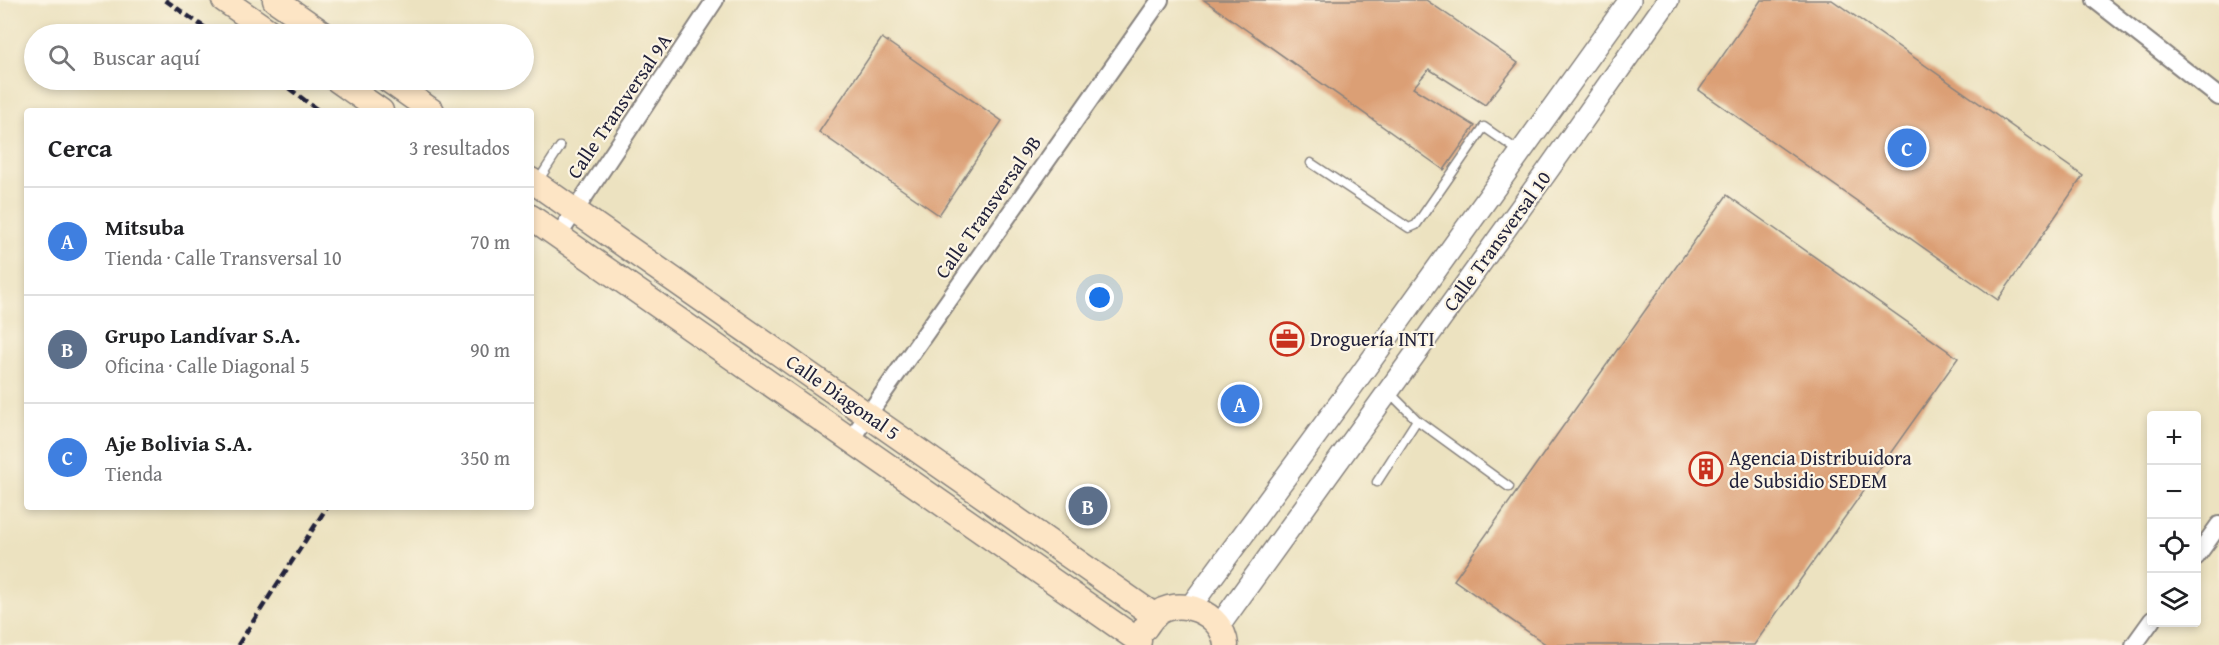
<!DOCTYPE html>
<html lang="es">
<meta charset="utf-8">
<style>
:root{--surface:#fff;--page:#f6f6f6;--text:#202124;--muted:#757577;--line:#e0e0e0;--accent:#b45309}
body{margin:0;font-family:"Gentium Book Plus",serif;background:var(--page);color:var(--text)}
.controls{position:absolute;right:18px;bottom:18px;display:grid;overflow:hidden;border-radius:6px;box-shadow:0 3px 9px #0003}
.controls button{width:54px;height:54px;display:grid;place-items:center;padding:0;border:0;border-bottom:2px solid var(--line);background:var(--surface);color:var(--text);font:30px sans-serif}
.you{position:absolute;left:1100px;top:298px;width:21px;height:21px;margin:-15px;border:4px solid #fff;border-radius:50%;background:#1a73e8;box-shadow:0 0 0 9px #1a73e833}
.badge{display:grid;place-items:center;width:39px;height:39px;border-radius:50%;background:var(--accent);color:#fff;font-size:20px;font-weight:700}
.pin{position:absolute;translate:-50% -50%;border:3px solid #fff;box-shadow:0 2px 6px #0006}
.list{margin:0;padding:0;list-style:none}
h2{display:flex;justify-content:space-between;align-items:center;height:78px;margin:0;padding:0 24px;font-size:26px}
h2 small{font-size:20px;font-weight:400;color:var(--muted)}
.list li{display:grid;grid-template-columns:39px 1fr auto;gap:18px;align-items:center;box-sizing:border-box;height:108px;padding:0 24px;border-top:2px solid var(--line)}
.list b{display:block;font-size:22px;white-space:nowrap}
.list p{margin:0;font-size:20px;white-space:nowrap;color:var(--muted)}
.list em{font-size:20px;font-style:normal;color:var(--muted)}
.icon{flex:none;width:33px;height:33px;fill:none;stroke:currentColor;stroke-width:2;stroke-linecap:round;stroke-linejoin:round}
.map{position:relative;flex:none;width:2219px;height:645px;overflow:hidden}
.search{position:absolute;background:var(--surface);box-shadow:0 3px 9px #0003;left:24px;top:24px;width:510px;height:66px;display:flex;align-items:center;gap:15px;box-sizing:border-box;padding:0 21px;border-radius:33px;color:var(--muted);font-size:22px}
.panel{position:absolute;background:var(--surface);box-shadow:0 3px 9px #0003;left:24px;top:108px;width:510px;height:402px;border-radius:6px}
.map>svg:first-child{display:block}
.building{fill:#db9f74}
.lines{fill:none;stroke-linecap:round;stroke-linejoin:round}
.service-casing{stroke:#87827e;stroke-width:11}
.minor-casing{stroke:#87827e;stroke-width:20}
.tertiary-casing{stroke:#87827e;stroke-width:24}
.secondary-casing{stroke:#87827e;stroke-width:27}
.service{stroke:#fff;stroke-width:8}
.minor{stroke:#fff;stroke-width:16}
.tertiary{stroke:#fff;stroke-width:21}
.secondary{stroke:#fde5c5;stroke-width:24}
.rail{stroke:#22223b;stroke-width:4.5;stroke-dasharray:9 4.5;stroke-linecap:butt}
.labels{text-anchor:middle;stroke-width:4.5;stroke-linejoin:round;paint-order:stroke}
.street-label{font-size:20px;fill:#22223b;stroke:#fcf5e5}
.poi-label{font-size:20px;fill:#22223b;stroke:#fcf5e5;text-anchor:start}
</style>
<div class="map">
<svg width="2219" height="645" viewBox="0 0 2219 645">
<rect width="100%" height="100%" fill="#fcf5e5"/>
<filter id="ink" filterUnits="userSpaceOnUse"><feTurbulence type="fractalNoise" baseFrequency=".0167" numOctaves="2"/><feDisplacementMap in="SourceGraphic" scale="12" xChannelSelector="R" yChannelSelector="G"/><feConvolveMatrix kernelMatrix="1 2 1 2 8 2 1 2 1" color-interpolation-filters="sRGB"/></filter>
<filter id="wash" filterUnits="userSpaceOnUse"><feTurbulence type="fractalNoise" baseFrequency=".008" numOctaves="4" result="noise"/><feDisplacementMap in="SourceGraphic" scale="24" xChannelSelector="R" yChannelSelector="G"/><feGaussianBlur stdDeviation="1.35" result="paint"/><feColorMatrix in="noise" values="0 0 0 0 0 0 0 0 0 0 0 0 0 0 0 0 0 1.4 0 .05"/><feComposite in="paint" operator="in"/></filter>
<g filter="url(#wash)">
<rect width="100%" height="100%" fill="#ece2c0"/>
<g id="blocks">
<path class="building" d="M1204,0H1426L1518,63L1485,105L1429,69L1413,88L1475,126L1444,170Z
M1761,0H1832L2083,176L1998,300L1699,90Z
M882,38L1002,121L939,215L819,132Z
M1727,195L1958,358L1754,645H1547L1454,580Z"/>
</g>
</g>
<g filter="url(#ink)">
<use href="#blocks" fill-opacity="0" stroke="#87827e" stroke-width="1.5"/>
<g class="lines">
<g class="service-casing">
<path id="service" d="M1311,163L1409,228L1416,225L1484,127L1520,152
M538,181L560,147
M1389,392L1417,420L1509,487
M1377,482L1417,420"/>
</g>
<g class="minor-casing">
<path id="minor" d="M2095,0L2219,97
M558,236L715,0
M851,439L1160,0
M2196,557L2219,525
M2134,645L2152,620"/>
</g>
<g class="tertiary-casing">
<path id="tertiary" d="M1190,607L1362,373L1630,0
M1219,626L1548,170L1668,0"/>
</g>
<g class="secondary-casing">
<path id="secondary" d="M224,0L273,34
M275,0L324,34
M337,80L381,111
M388,80L432,111
M531,180L1155,616
M531,217L1139,641
M1145,628C1148,624 1151,619 1154,616C1178,594 1223,613 1226,645"/>
</g>
<use href="#service" class="service"/>
<use href="#minor" class="minor"/>
<use href="#tertiary" class="tertiary"/>
<use href="#secondary" class="secondary"/>
<path class="rail" d="M165,0L214,34
M278,80L319,111
M238,645L327,507"/>
</g>
</g>
<defs>
<g id="office-ring" transform="scale(1.725)"><circle r="9.5" fill="#fcf5e5" stroke="#c8321e" stroke-width="1.5"/><path d="M-6-3h4V-5.5h4V-3h4V5H-6ZM-1-4.5V-3h2v-1.5ZM-6 0V1H6V0Z" fill="#c8321e"/></g>
<g id="building-ring" transform="scale(1.725)"><circle r="9.5" fill="#fcf5e5" stroke="#c8321e" stroke-width="1.5"/><path d="M-4-6H4V6H1V3H-1V6H-4ZM-2.5-4.3h1.7v1.8h-1.7ZM.8-4.3h1.7v1.8H.8ZM-2.5-1h1.7V.8h-1.7ZM.8-1h1.7V.8H.8Z" fill="#c8321e"/></g>
</defs>
<g fill-rule="evenodd">
<use href="#office-ring" x="1287" y="339"/>
<use href="#building-ring" x="1706" y="469"/>
</g>
<g class="labels">
<g class="street-label">
<text transform="translate(619 106) rotate(-56)" y="7">Calle Transversal 9A</text>
<text transform="translate(988 207) rotate(-55)" y="7">Calle Transversal 9B</text>
<text transform="translate(1497 241) rotate(-54)" y="7">Calle Transversal 10</text>
<text transform="translate(843 397) rotate(35)" y="7">Calle Diagonal 5</text>
</g>
<g class="poi-label">
<text x="1310" y="346">Droguería INTI</text>
<text x="1729" y="465">Agencia Distribuidora<tspan x="1729" dy="23">de Subsidio SEDEM</tspan></text>
</g>
</g>
</svg>
<div class="controls">
<button>+</button>
<button>−</button>
<button><svg class="icon" aria-label="locate" viewBox="0 0 24 24"><circle cx="12" cy="12" r="6"/><path d="M12 2v4M12 18v4M2 12h4M18 12h4"/></svg></button>
<button><svg class="icon" aria-label="layers" viewBox="0 0 24 24"><path d="M12 4l9 5-9 5-9-5zM3 14l9 5 9-5"/></svg></button>
</div>
<div class="you"></div>
<div class="pin badge" style="left:1240px;top:404px;background:#3f7fe0">A</div>
<div class="pin badge" style="left:1088px;top:506px;background:#5c6f8a">B</div>
<div class="pin badge" style="left:1907px;top:148px;background:#3f7fe0">C</div>
<div class="search"><svg class="icon" aria-label="search" viewBox="0 0 24 24"><circle cx="10" cy="10" r="6"/><path d="M15 15l6 6"/></svg>Buscar aquí</div>
<section class="panel">
<h2>Cerca<small>3 resultados</small></h2>
<ul class="list">
<li><span class="badge" style="background:#3f7fe0">A</span><div><b>Mitsuba</b><p>Tienda · Calle Transversal 10</p></div><em>70 m</em></li>
<li><span class="badge" style="background:#5c6f8a">B</span><div><b>Grupo Landívar S.A.</b><p>Oficina · Calle Diagonal 5</p></div><em>90 m</em></li>
<li><span class="badge" style="background:#3f7fe0">C</span><div><b>Aje Bolivia S.A.</b><p>Tienda</p></div><em>350 m</em></li>
</ul>
</section>
</div>
